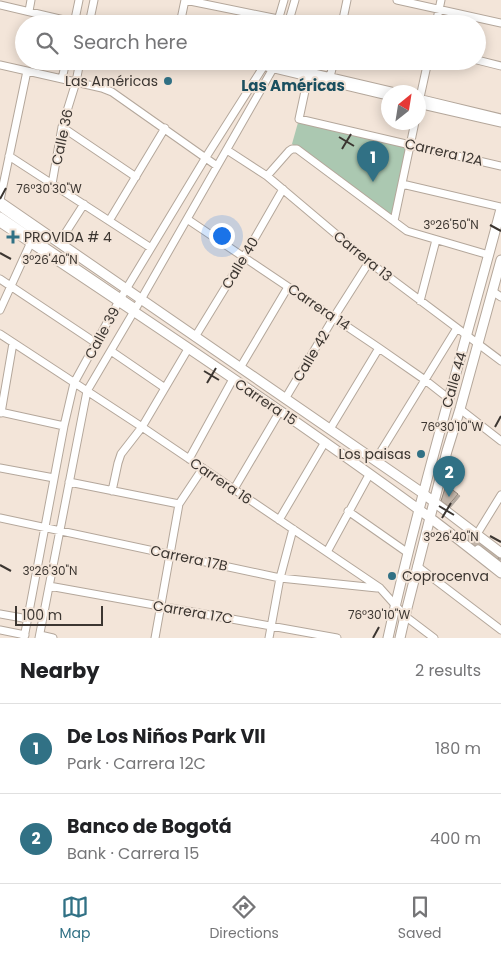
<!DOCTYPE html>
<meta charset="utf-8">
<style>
:root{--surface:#fff;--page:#f2f2f2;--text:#202124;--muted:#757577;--line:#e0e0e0;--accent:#317185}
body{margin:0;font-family:Poppins,sans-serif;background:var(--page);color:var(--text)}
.compass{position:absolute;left:381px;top:85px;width:45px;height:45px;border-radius:50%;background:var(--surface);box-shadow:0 2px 12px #0003;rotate:30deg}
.scale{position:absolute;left:15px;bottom:12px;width:88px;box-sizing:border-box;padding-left:5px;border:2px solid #3c3631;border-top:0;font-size:14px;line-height:18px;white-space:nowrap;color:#3c3631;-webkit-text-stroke:4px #f3e5d9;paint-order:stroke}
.you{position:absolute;left:221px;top:235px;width:18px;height:18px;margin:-12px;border:4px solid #fff;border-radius:50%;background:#1a73e8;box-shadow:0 0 0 8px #1a73e833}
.badge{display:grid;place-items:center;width:32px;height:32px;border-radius:50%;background:var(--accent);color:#fff;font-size:16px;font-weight:700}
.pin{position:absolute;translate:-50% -41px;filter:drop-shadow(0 1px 2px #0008)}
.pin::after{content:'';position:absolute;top:26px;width:18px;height:15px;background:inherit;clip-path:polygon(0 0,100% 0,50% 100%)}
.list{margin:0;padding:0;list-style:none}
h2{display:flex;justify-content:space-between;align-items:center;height:65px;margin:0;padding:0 20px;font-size:21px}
h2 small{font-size:16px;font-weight:400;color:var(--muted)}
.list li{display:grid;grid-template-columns:32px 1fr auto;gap:15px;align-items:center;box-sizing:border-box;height:90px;padding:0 20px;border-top:1px solid var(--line)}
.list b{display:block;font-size:19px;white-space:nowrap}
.list p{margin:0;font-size:16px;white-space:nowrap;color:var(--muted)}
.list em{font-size:16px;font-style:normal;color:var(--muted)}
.icon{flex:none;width:28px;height:28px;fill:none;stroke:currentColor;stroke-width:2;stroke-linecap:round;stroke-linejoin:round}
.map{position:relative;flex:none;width:501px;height:638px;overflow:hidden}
.search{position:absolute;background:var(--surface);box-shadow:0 2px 12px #0003;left:15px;right:15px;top:15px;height:55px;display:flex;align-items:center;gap:12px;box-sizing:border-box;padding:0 18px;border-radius:28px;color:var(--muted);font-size:19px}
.sheet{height:245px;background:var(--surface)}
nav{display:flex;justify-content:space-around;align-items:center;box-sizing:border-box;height:70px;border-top:1px solid var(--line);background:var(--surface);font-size:14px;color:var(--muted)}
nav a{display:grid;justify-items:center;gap:2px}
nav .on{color:var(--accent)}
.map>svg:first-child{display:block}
.green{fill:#abc8b1}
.building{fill:#c3b6aa;stroke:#908479;filter:url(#shadow)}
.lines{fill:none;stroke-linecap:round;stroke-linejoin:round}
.minor-casing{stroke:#b4a79b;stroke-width:9}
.major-casing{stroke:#b4a79b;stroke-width:11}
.minor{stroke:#fff;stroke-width:7}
.major{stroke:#fff;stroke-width:9}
.ticks{fill:none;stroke:#3c3631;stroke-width:2}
.poi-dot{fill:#317185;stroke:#f3e5d9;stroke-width:2}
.labels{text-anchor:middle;stroke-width:4;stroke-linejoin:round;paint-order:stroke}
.poi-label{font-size:14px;fill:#3c3631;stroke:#f3e5d9;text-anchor:end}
.street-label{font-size:14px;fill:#3c3631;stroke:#f3e5d9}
.neighbourhood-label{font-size:15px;font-weight:bold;fill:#1b4f5f;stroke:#f3e5d9}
.ticks-label{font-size:12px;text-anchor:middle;fill:#3c3631;stroke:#f3e5d9;stroke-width:4;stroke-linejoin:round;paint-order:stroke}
</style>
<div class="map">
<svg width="501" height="638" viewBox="0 0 501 638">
<defs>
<filter id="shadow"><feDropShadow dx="2" dy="2" stdDeviation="0" flood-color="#0004"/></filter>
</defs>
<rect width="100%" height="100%" fill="#f3e5d9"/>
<path class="green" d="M299,119L410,144L394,221L292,144Z"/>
<path class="building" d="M282,61H306L304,66Z
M446,485L458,494L448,506L441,501Z
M467,533L499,557L496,562L463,538Z"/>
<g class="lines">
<g class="minor-casing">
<path id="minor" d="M397,0L501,23
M0,5L81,24
M29,11L31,0
M74,24L79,0
M89,24L94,0
M180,24L185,0L278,19
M277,24L284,0
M288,24L295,0
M342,24L347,0
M436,24L441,0
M477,60L501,66
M241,61L388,96
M271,63L395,92
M0,65L102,88L112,92L217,166
M308,77L299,119L501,166
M330,77L334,61
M62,79L66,61
M418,98L501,118
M419,102L428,61
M418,104L501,123
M62,127L136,177
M227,150L267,176L369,262L501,361
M9,156L151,248
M267,176L289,151L292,149H297L407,231L489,255
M52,184L62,127L76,82L80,61
M402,184L501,207
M0,200L27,71
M0,207L42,236
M0,216L134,307
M187,219L379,348L425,380L448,398
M109,221L165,128
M394,221L415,122
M59,243L84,204
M0,279L96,343
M492,291L501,297
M420,301L436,240
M0,310L31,242
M0,334L142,427L380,588L405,616L434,638
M195,337L244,257L283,189
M111,351L165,388
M240,368L288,287
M285,399L334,317L369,262
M460,409L501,441
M0,412L64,426
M1,413L13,343
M330,429L379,348
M189,459L233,379
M375,461L457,328
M0,468L54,478
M69,482L179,504
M234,489L280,411
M112,491L118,463L121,454L142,427L188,349
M348,511L408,553
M0,518L280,578L377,588
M279,520L325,442
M477,534L501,495
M478,549L501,567
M327,552L369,475
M417,566L501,630
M49,586L337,638
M0,614L28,619
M0,630L25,635
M40,635L53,638
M24,638L64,426L74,383L119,301L206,157L267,61
M39,638L87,391L143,296L271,72L276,61
M155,638L179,504L203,468
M269,638L280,578L293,529"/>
</g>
<g class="major-casing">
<path id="major" d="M0,202L421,492L501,553
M0,222C144,318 289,414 429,517C453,535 477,554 501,573
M388,638C420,493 463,352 501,209
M400,638L405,616L447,451L460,409L501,260"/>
</g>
<use href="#minor" class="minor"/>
<use href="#major" class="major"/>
</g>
<path class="ticks" d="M339,137L354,146M342,149L351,134M0,199L6,188M490,225L501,231M0,253L11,259M204,371L219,380M207,383L216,368M495,427L501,416M439,506L454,515M442,518L451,503M490,536L501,542M0,565L11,571M373,638L379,627"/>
<g class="poi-dot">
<circle cx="168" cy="81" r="5"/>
<path d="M10.5 229.5h5v5h5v5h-5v5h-5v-5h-5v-5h5z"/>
<circle cx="421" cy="454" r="5"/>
<circle cx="392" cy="576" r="5"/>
</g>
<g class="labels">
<g class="poi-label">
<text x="158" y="86">Las Américas</text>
<text x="24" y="242" text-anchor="start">PROVIDA # 4</text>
<text x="411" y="459">Los paisas</text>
<text x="402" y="581" text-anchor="start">Coprocenva</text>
</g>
<g class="street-label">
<text transform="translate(62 137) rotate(-78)" y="5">Calle 36</text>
<text transform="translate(444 152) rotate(13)" y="5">Carrera 12A</text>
<text transform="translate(363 256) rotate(39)" y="5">Carrera 13</text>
<text transform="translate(240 263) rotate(-59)" y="5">Calle 40</text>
<text transform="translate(319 307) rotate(34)" y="5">Carrera 14</text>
<text transform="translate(102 333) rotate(-61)" y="5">Calle 39</text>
<text transform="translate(311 356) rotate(-59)" y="5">Calle 42</text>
<text transform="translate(454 380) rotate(-74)" y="5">Calle 44</text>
<text transform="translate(266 402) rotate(34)" y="5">Carrera 15</text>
<text transform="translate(221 481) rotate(34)" y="5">Carrera 16</text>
<text transform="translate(189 558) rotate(12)" y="5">Carrera 17B</text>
<text transform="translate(193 612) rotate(10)" y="5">Carrera 17C</text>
</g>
<g class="neighbourhood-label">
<text x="293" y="91">Las Américas</text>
</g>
</g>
<g class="ticks-label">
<text x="49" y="193">76°30'30"W</text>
<text x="451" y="229">3°26'50"N</text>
<text x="50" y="264">3°26'40"N</text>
<text x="452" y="431">76°30'10"W</text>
<text x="451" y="541">3°26'40"N</text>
<text x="50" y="575">3°26'30"N</text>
<text x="379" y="619">76°30'10"W</text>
</g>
</svg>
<svg class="compass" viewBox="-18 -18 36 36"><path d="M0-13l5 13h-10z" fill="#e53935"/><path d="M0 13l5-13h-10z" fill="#757577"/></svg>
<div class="scale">100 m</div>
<div class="you"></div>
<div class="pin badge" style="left:373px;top:182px">1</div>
<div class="pin badge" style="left:449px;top:497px">2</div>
<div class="search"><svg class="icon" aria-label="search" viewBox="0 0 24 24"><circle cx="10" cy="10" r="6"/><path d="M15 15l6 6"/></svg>Search here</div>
</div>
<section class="sheet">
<h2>Nearby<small>2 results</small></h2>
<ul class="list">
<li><span class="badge">1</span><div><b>De Los Niños Park VII</b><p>Park · Carrera 12C</p></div><em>180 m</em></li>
<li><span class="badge">2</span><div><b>Banco de Bogotá</b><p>Bank · Carrera 15</p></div><em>400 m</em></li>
</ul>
</section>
<nav>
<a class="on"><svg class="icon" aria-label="map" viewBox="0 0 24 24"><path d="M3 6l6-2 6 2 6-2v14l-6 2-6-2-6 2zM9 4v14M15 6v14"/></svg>Map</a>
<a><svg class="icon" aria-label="directions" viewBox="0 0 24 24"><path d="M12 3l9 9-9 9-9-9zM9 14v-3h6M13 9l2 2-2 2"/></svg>Directions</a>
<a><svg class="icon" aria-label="saved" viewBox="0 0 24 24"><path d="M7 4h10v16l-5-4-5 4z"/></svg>Saved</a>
</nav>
